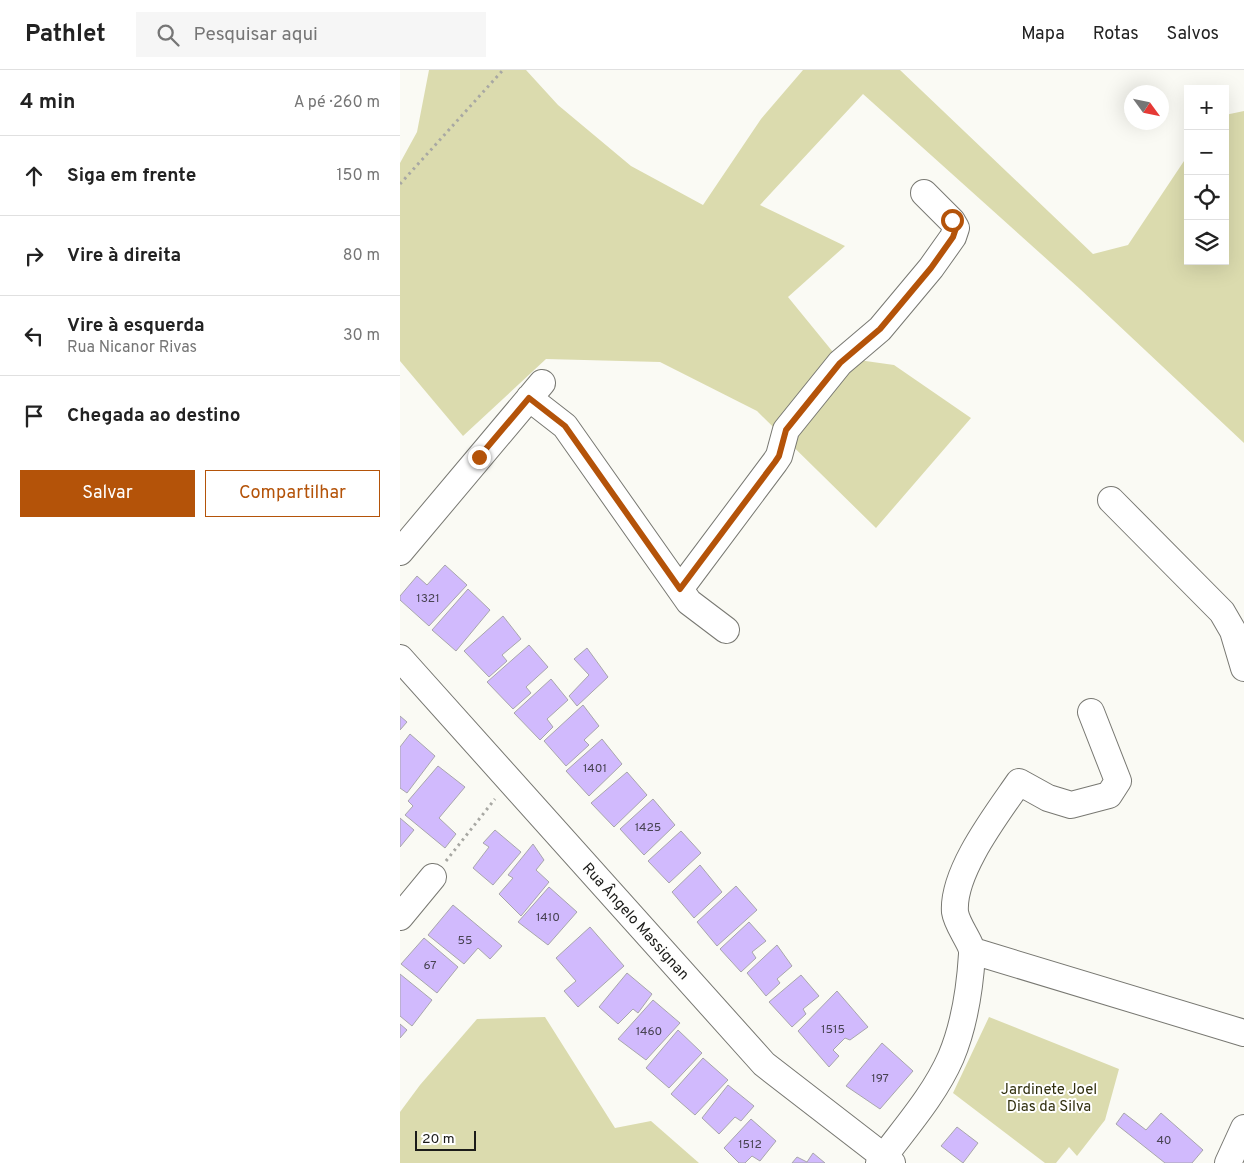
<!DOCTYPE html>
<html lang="pt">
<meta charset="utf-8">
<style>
:root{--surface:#fff;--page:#f6f6f6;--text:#222;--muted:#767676;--line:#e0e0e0;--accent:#b45309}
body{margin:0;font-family:Overpass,sans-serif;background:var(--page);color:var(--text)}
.controls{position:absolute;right:15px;top:15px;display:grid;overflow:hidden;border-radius:0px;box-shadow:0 5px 20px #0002}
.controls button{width:45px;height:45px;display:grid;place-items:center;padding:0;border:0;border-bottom:1px solid var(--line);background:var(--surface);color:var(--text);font:25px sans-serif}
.compass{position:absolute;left:724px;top:15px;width:45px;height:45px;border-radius:50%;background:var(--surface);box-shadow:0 5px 20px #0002;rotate:123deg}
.scale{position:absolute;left:15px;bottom:12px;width:61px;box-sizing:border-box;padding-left:5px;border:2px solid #1b1b19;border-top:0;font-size:14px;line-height:18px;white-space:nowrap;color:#1b1b19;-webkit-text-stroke:4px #fffffe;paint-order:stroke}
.stop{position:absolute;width:15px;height:15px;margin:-11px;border:4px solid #b45309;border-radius:50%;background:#fff}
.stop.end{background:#b45309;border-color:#fff;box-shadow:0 1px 5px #0008}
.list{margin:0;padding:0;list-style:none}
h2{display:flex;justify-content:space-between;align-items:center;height:65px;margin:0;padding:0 20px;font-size:21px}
h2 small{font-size:16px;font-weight:400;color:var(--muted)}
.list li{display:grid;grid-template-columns:32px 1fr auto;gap:15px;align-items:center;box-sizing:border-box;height:80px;padding:0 20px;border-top:1px solid var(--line)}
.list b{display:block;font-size:19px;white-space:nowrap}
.list p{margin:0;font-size:16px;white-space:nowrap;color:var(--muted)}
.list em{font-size:16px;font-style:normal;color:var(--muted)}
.actions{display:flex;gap:10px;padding:15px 20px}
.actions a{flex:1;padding:11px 0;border:1px solid var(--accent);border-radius:0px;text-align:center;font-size:18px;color:var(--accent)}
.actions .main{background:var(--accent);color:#fff}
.icon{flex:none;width:28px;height:28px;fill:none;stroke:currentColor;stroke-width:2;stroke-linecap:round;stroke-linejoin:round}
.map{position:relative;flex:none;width:844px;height:1093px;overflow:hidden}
header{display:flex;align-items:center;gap:30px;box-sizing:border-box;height:70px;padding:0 25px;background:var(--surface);border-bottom:1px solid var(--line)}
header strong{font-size:24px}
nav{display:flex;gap:28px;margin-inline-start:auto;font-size:18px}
.search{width:350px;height:45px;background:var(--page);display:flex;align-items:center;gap:12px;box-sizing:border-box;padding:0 18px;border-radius:0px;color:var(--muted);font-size:19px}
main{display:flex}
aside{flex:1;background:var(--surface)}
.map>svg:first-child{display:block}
.green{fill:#dbdbae}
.building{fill:#d1bafd;stroke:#a8a6ac}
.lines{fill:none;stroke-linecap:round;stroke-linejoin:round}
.minor-casing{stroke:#787872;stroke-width:28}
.path{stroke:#a8a8a3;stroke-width:3;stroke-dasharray:2.5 4;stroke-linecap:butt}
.minor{stroke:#fff;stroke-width:26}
.route{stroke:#b45309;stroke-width:6}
.labels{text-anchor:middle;stroke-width:4;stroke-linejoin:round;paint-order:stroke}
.number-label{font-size:12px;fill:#484352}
.street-label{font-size:15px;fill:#1b1b19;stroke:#fffffe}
.park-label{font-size:15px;fill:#302f0e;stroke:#fffffe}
</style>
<header>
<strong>Pathlet</strong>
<div class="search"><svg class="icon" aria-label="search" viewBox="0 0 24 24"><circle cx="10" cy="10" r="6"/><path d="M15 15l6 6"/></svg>Pesquisar aqui</div>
<nav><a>Mapa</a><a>Rotas</a><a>Salvos</a></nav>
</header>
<main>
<aside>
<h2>4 min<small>A pé · 260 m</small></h2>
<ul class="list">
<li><svg class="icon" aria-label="ahead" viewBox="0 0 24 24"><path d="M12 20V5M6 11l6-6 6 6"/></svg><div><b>Siga em frente</b></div><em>150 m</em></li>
<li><svg class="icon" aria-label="right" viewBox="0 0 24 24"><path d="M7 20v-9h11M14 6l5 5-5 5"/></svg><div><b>Vire à direita</b></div><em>80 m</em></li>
<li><svg class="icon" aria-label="left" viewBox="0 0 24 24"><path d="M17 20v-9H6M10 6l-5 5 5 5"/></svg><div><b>Vire à esquerda</b><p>Rua Nicanor Rivas</p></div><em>30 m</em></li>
<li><svg class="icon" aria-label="arrive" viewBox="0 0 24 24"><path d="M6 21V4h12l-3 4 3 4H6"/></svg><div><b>Chegada ao destino</b></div></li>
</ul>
<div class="actions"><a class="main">Salvar</a><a>Compartilhar</a></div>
</aside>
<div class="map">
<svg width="844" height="1093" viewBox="0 0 844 1093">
<rect width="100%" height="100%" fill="#fafaf4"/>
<path class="green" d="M29,0H126L158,35L231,96L303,135L361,49L403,0H500L693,184L728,175L788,85V191H825V45L844,41V373L680,219L463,24L360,135L445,176L388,227L437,287L494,295L571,348L476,458L357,341L260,292L146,289L63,366L0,291V93L17,62Z
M145,947L215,1058L251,1051L299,1093H0V1042L20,1015L77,949Z
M589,947L719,999L705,1050L677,1086L669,1077L656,1093H645L553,1023Z"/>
<path class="building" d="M45,495L67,515L29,556L0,530V526L17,506L27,515Z
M68,519L90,540L56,581L32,560Z
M103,546L121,569L102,585L107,591L89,607L64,581Z
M129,575L148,597L126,617L131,623L113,639L87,612Z
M187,578L208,607L177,636L169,626L189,605L174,589Z
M151,609L168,630L147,649L153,657L140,670L114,643Z
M183,635L199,656L184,670L189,675L166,696L144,671Z
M0,646L7,652L0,660Z
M10,664L35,686L7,723L0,718V677Z
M202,669L222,694L189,726L166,701Z
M38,696L65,717L39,748L56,764L45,778L5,745L13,736L8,731Z
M227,702L247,725L214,757L191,733Z
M253,729L275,755L244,785L220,759Z
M0,748L14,760L0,777Z
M95,760L121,782L93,815L73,798L89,777L83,773Z
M281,761L301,783L269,813L248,791Z
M133,774L144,790L136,800L149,812L121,846L99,824L113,808L108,805Z
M300,795L322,822L294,848L272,822Z
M336,816L357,840L317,876L297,852Z
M149,817L177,842L148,875L118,852Z
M53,835L102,876L90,889L78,878L64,894L28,865Z
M349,852L366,871L352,882L356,888L341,902L320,879Z
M190,857L224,896L178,937L164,921L176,911L156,888Z
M24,868L58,897L37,923L1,894Z
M377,875L392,896L377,909L380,913L366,926L347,903Z
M227,903L252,924L238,943L233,939L218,954L199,937Z
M0,904L32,930L12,956L0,946Z
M401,905L419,926L403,939L406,944L392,957L369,932Z
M437,921L468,957L450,970L445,968L433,980L439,986L429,997L398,961Z
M253,930L280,953L246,990L218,969Z
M0,954L7,960L0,968Z
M278,960L302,983L269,1018L246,998Z
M482,973L513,1001L480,1039L446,1016Z
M303,988L328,1010L295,1045L271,1024Z
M328,1015L354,1036L341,1051L335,1047L319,1064L302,1048Z
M724,1043L746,1060L761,1043L803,1080L792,1093H765L716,1054Z
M351,1049L376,1071L360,1091L352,1086L345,1093H339L324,1078Z
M557,1057L578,1073L563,1093L541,1076Z
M413,1083L425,1093H392L397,1087L407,1092Z"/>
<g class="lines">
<g class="minor-casing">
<path id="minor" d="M129,328L165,356L289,532L326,560
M711,430L822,542L833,561L844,598
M0,482L142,313
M280,519L375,392L379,386L386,360L440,293L480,259L531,198L553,167L556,158L552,151L524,123
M0,588L364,994L492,1093
M0,847L33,807
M573,881L844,963
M479,1093C504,1059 534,1026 551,987C564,956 570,917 572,884C573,874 557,856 555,842C552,802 597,744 619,712L648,728L671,735L709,725L718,711L691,642
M828,1093L844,1058"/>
</g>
<path class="path" d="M0,114L103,0
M46,791L95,729"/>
<use href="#minor" class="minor"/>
</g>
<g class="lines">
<path class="route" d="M79,387L129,328L165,356L280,519L375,392L379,386L386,360L440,293L480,259L531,198L553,167L556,158L552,150"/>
</g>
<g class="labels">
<g class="number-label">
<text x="28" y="532">1321</text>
<text x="195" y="702">1401</text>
<text x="248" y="761">1425</text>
<text x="148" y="851">1410</text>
<text x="65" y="874">55</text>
<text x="30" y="899">67</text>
<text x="433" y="963">1515</text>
<text x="249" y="965">1460</text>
<text x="480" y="1012">197</text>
<text x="764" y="1074">40</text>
<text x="350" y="1078">1512</text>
</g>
<g class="street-label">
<text transform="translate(236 851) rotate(48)" y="5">Rua Ângelo Massignan</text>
</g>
<g class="park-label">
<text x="649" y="1024">Jardinete Joel<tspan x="649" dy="17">Dias da Silva</tspan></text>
</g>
</g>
</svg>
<div class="controls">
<button>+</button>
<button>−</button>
<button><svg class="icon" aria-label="locate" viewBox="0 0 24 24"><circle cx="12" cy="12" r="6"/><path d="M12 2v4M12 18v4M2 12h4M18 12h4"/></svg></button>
<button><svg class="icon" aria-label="layers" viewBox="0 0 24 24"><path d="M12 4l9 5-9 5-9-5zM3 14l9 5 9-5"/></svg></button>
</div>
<svg class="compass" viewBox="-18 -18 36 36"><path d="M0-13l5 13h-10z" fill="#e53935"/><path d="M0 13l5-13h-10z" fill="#767676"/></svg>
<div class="scale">20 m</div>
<div class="stop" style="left:552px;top:150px"></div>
<div class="stop end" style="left:79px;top:387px"></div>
</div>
</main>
